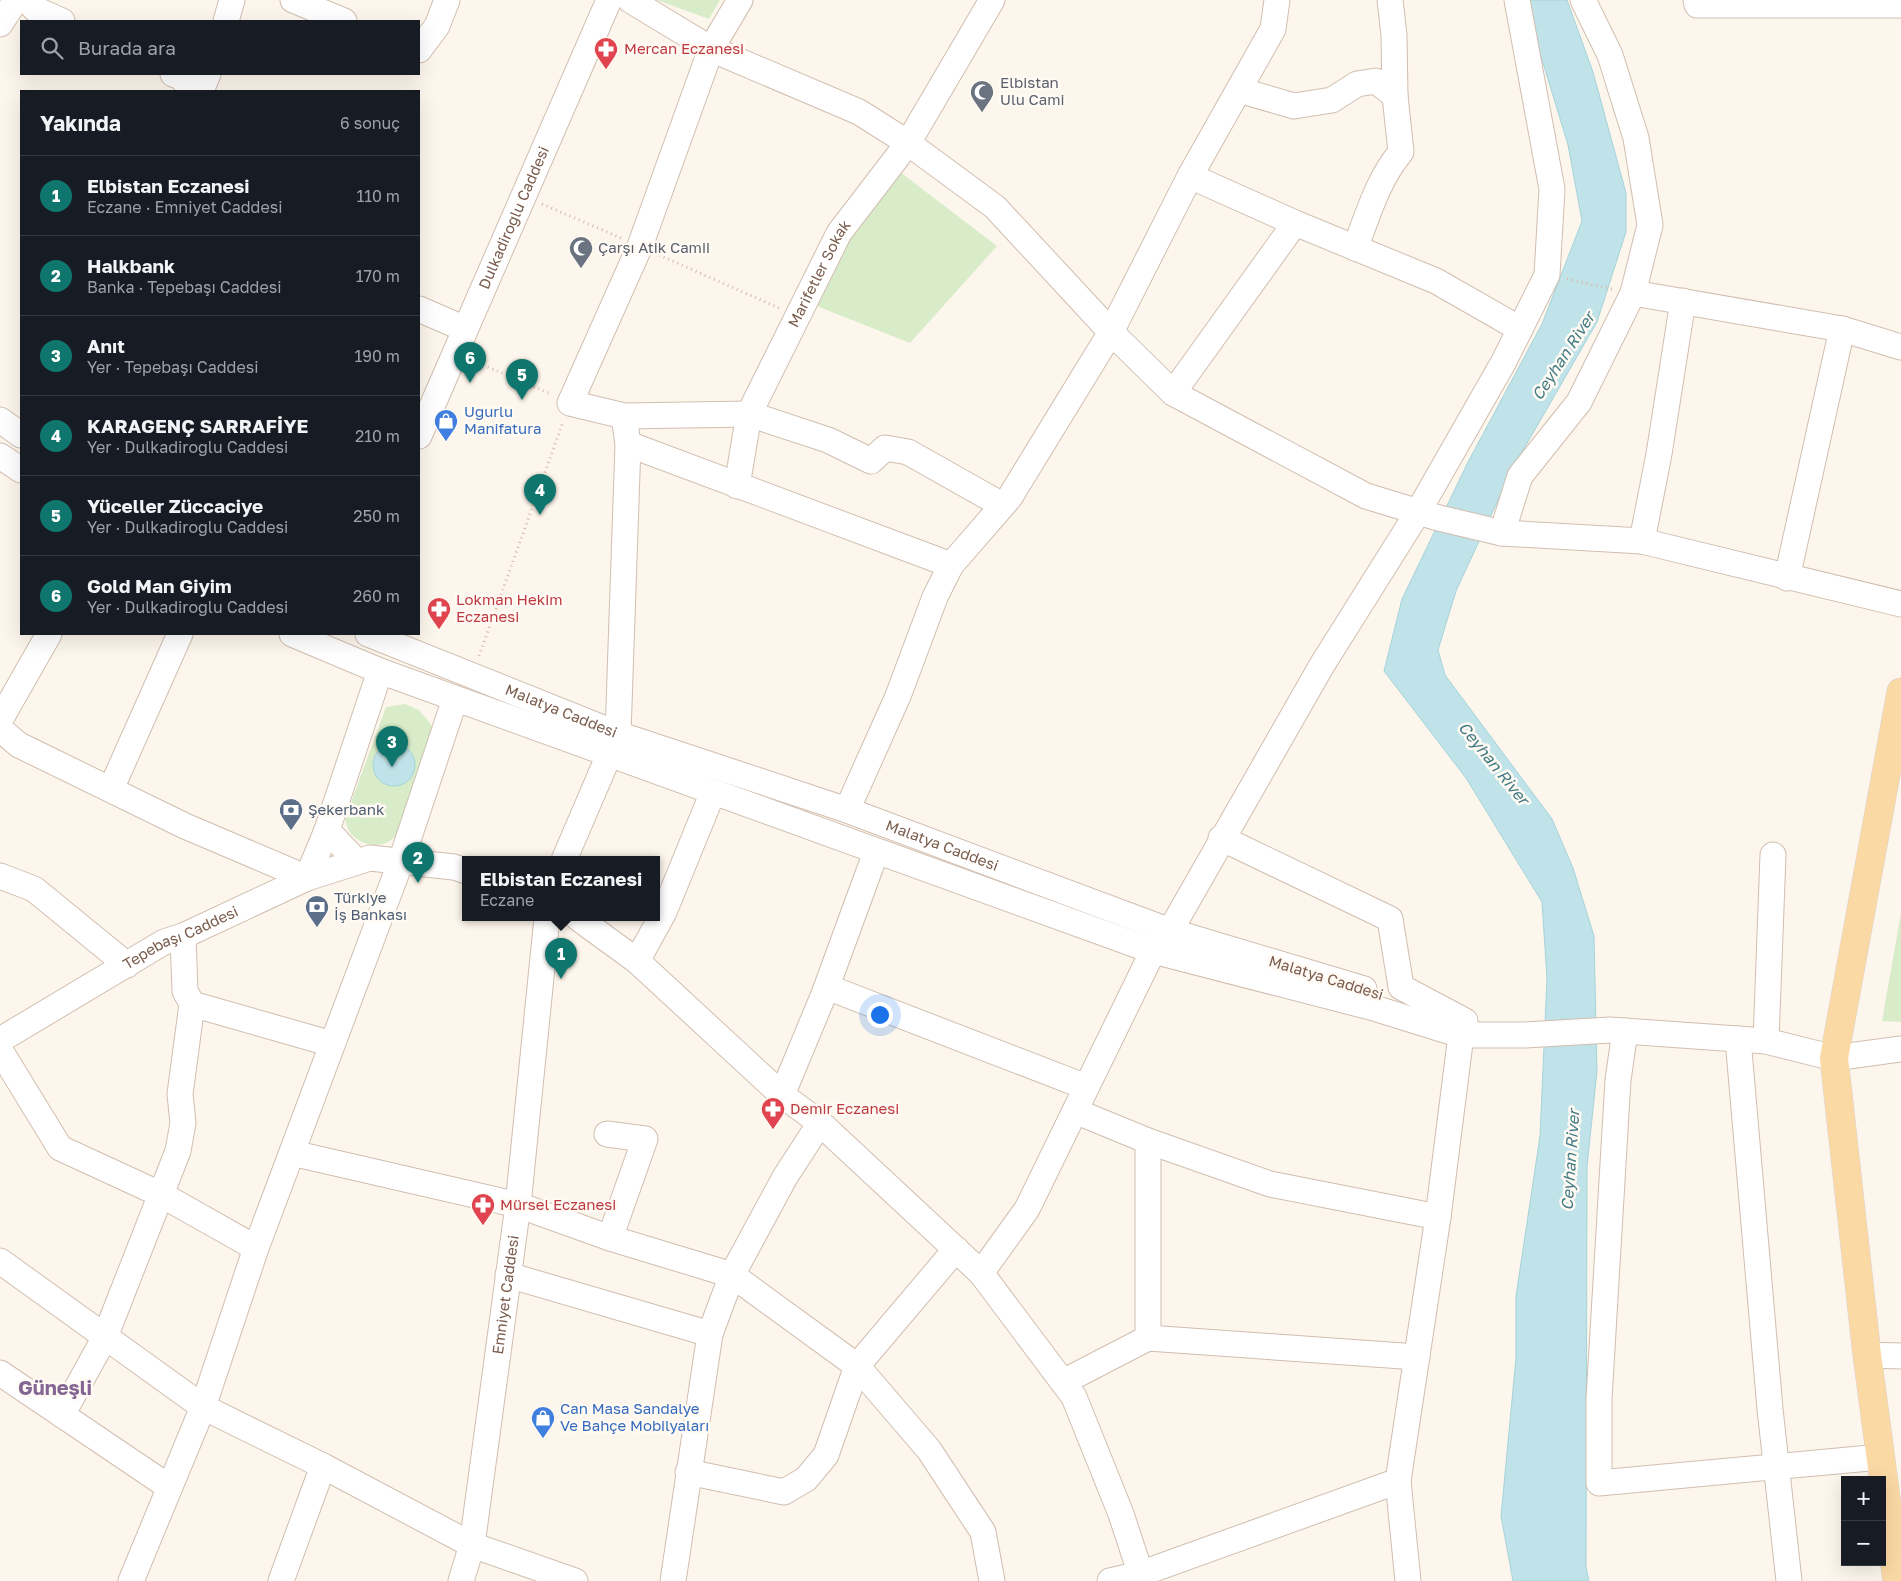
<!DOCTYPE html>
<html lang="tr">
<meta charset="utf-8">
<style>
:root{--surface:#171b24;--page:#20242c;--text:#f1f3f6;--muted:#9ea1a6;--line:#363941;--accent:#0f766e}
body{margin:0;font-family:"Golos Text",sans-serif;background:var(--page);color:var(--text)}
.controls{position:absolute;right:15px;bottom:15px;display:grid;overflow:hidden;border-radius:0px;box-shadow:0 5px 20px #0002}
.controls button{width:45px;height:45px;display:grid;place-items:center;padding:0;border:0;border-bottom:1px solid var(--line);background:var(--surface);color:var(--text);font:25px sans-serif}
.you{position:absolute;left:879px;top:1014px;width:18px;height:18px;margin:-12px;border:4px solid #fff;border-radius:50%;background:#1a73e8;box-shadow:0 0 0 8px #1a73e833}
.badge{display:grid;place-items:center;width:32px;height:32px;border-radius:50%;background:var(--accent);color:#fff;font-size:16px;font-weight:700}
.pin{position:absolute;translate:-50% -41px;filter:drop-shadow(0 1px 2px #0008)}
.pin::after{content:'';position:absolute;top:26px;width:18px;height:15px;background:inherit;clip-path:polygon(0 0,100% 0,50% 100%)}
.popup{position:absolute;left:462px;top:856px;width:198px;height:65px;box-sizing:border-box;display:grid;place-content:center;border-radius:0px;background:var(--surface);filter:drop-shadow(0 1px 4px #0005);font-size:16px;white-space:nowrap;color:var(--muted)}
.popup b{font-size:19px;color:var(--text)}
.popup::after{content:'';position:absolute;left:50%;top:100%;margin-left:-10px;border:10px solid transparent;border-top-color:var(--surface)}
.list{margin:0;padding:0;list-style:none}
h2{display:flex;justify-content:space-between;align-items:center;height:65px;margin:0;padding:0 20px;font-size:21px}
h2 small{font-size:16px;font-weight:400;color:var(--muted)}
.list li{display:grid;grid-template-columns:32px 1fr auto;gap:15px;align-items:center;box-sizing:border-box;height:80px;padding:0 20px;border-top:1px solid var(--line)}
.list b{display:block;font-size:19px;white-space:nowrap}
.list p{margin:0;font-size:16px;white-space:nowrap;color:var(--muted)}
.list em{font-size:16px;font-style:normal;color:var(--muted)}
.icon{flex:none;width:28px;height:28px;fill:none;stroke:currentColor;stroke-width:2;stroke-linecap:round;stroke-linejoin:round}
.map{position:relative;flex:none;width:1901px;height:1581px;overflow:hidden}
.search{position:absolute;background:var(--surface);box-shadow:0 5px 20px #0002;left:20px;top:20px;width:400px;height:55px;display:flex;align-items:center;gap:12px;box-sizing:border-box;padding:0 18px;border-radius:0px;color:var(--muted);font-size:19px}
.panel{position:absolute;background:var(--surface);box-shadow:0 5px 20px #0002;left:20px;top:90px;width:400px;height:545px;border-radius:0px}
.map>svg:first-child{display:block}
.green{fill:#d8ecc9}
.water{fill:#bfe3e8;stroke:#a5d3da}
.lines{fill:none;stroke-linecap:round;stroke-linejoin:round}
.minor-casing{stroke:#d1beb0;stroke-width:27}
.major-casing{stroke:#dad1cd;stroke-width:29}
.path{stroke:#d9b8a5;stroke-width:3;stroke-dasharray:1 4;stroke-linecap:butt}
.minor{stroke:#fff;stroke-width:25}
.major{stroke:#fbd9a5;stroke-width:28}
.labels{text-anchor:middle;stroke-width:5;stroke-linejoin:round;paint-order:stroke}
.health-label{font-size:15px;fill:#be3a42;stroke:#fffaf3;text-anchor:start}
.worship-label{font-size:15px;fill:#5b616d;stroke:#fffaf3;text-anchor:start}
.street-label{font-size:15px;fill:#7a5c4d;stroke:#fffaf3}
.shop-label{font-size:15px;fill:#366cbe;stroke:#fffaf3;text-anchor:start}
.service-label{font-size:15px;fill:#4e5e75;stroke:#fffaf3;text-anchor:start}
.water-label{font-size:16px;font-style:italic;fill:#437c86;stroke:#fffaf3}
.district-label{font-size:20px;font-weight:bold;fill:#846695;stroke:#fffaf3}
</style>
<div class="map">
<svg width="1901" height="1581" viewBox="0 0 1901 1581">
<rect width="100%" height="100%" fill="#fdf6ec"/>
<path class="green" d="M657,0H720L709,19Z
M900,172L997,246L910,343L814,305L848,232Z
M405,704L419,710L434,728L397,834C387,850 360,848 349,831C347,828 346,823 345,819L386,707Z
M1901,913V1022L1882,1021Z"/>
<path class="water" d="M1524,0H1567L1593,72L1626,193V232L1597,322L1514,466L1456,591L1438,650L1445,675L1552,819L1573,868L1594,936L1597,1071L1587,1166L1586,1567L1589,1581H1513L1501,1516L1516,1358V1296L1540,1136L1547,978L1542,902L1466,778L1384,671L1402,599L1468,462L1542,324L1582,221L1568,145Z
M373 765a21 21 0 1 1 42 0a21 21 0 1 1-42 0Z"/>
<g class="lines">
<g class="minor-casing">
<g id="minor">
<path d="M27,0L35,9L62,21"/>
<path d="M293,0L344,21"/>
<path d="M630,0L711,49L859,112L908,143L995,207L1111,332L1173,393L1366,496L1435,517L1502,533L1642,541L1901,604"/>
<path d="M740,0L711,49L640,246L570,403L624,416L749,414L828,440L871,461L885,448L908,452L1002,505"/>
<path d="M1390,0L1394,35L1395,96"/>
<path d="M1696,0L1697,5H1901"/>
<path d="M226,21L232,0"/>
<path d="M0,24L16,0"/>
<path d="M419,50L437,26L447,0"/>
<path d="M173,74L181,77L193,91"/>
<path d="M1239,90L1294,106L1332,100L1357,84L1376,81L1395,96L1401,152C1378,179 1368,215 1355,248"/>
<path d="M201,91L208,74"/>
<path d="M1190,176L1295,223L1436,281L1520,329"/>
<path d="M1633,293L1842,329L1901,347"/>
<path d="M419,309L465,329"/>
<path d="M1173,393L1295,223"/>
<path d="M0,420L21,435"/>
<path id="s1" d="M419,436L609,0"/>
<path d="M628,444L951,565"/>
<path d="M0,456L21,470"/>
<path id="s2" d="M737,486L749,414L839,233L908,143L992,0"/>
<path d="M1502,533L1520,476L1579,402L1633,293L1650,225L1636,138L1610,55L1583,0"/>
<path d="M1642,541L1659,454L1683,301"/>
<path d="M1787,578L1842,329"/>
<path d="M292,634L380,671L1153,951L1374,1008L1461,1035H1525L1610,1030L1766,1041L1834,1058L1901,1049"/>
<path id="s3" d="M368,634L618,734L847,810L1170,931L1364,989"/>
<path d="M0,720L49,634"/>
<path d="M0,729L19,745L185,826L307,878L327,830"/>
<path d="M111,789L180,634"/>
<path d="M847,810L898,696L935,597L951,565L1010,497L1111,332L1190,176L1273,29L1277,0"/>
<path d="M564,860L618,734L628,444L624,416"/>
<path d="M357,862L327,830L380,671"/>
<path d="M0,876L34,889L127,965"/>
<path d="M578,918L637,961L782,1095L820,1123L981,1273L1074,1397L1121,1514L1143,1581"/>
<path d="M183,936L185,991L192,1004L332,1044"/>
<path d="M637,961L664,912L713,792"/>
<path d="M827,987L1086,1087"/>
<path d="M1625,1031L1618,1080L1599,1399V1483L1881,1457"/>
<path d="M1738,1039L1770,1409L1789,1581"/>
<path id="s4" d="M0,1040L164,942L183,936L307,878L370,858L454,867L466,871"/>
<path d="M1766,1041L1773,855"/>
<path d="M0,1050L60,1148L162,1195L256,1248"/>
<path d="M782,1095L824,994L876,852"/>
<path d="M1075,1111L1148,1141L1270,1184L1438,1217"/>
<path d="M607,1134L645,1139L610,1238"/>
<path d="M292,1153L518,1205L610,1238L732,1275L857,1366L929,1450L983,1532L992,1581"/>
<path d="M0,1261L203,1407L323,1466L472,1545L575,1581"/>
<path d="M981,1273L1027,1209L1153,951L1170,931L1322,665L1418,512L1503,363L1547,275L1552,189L1517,0"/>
<path d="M508,1275L710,1334"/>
<path d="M1148,1338V1141"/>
<path d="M1867,1355L1901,1356"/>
<path d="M0,1373L169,1487"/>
<path d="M1063,1382L1148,1338L1417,1357"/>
<path d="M62,1415L105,1337L178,1151L183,1123L180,1094L192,1004"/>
<path d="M688,1472L784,1492L806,1479L826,1455L857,1366L956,1249"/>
<path d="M1398,1481L1408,1581"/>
<path d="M131,1581L203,1407L256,1248L401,861L455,699"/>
<path d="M281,1581L323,1466"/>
<path id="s5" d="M461,1581L472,1545L518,1205L547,918"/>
<path d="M673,1581L710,1334L732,1275L785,1177L820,1123"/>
<path d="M1110,1581L1140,1574L1398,1481L1438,1217L1461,1035L1465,1021L1401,987L1390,919L1221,838"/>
</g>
</g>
<g class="major-casing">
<path id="major" d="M1897,1581L1867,1355L1834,1058L1901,692"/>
</g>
<path class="path" d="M542,204L621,238
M659,255L779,308
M1567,279L1612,289
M474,361L551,394
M479,656L563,422"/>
<use href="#minor" class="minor"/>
<use href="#major" class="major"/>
</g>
<defs>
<g id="pharmacy-pin" transform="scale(1.25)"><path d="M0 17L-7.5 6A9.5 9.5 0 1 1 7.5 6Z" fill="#e0444e" stroke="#fffaf3"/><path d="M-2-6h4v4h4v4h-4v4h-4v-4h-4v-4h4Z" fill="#fff"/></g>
<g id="mosque-pin" transform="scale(1.25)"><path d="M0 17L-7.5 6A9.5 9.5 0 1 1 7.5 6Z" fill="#6b7280" stroke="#fffaf3"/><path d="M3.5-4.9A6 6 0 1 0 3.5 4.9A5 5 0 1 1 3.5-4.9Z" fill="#fff"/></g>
<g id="shop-pin" transform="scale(1.25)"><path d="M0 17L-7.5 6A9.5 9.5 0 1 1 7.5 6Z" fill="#3f7fe0" stroke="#fffaf3"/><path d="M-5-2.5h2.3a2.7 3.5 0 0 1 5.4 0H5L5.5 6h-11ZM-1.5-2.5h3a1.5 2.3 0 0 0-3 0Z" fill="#fff"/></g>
<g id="bank-pin" transform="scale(1.25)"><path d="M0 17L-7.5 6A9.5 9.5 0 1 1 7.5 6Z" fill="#5c6f8a" stroke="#fffaf3"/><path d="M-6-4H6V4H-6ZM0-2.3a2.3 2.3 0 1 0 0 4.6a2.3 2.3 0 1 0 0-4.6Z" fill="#fff"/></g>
</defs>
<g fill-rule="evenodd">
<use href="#pharmacy-pin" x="606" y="49"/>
<use href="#mosque-pin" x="982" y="92"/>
<use href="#mosque-pin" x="581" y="248"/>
<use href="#shop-pin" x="446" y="421"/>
<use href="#pharmacy-pin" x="439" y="609"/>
<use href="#bank-pin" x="291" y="810"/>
<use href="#bank-pin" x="317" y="907"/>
<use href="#pharmacy-pin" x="773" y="1109"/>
<use href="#pharmacy-pin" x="483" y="1205"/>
<use href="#shop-pin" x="543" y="1418"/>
</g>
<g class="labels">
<g class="health-label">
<text x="624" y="54">Mercan Eczanesi</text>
<text x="456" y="605">Lokman Hekim<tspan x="456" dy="17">Eczanesi</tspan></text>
<text x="790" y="1114">Demir Eczanesi</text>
<text x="500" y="1210">Mürsel Eczanesi</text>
</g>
<g class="worship-label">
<text x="1000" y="88">Elbistan<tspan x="1000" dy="17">Ulu Cami</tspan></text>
<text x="598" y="253">Çarşı Atik Camii</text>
</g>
<g class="street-label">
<text dy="5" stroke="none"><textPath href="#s1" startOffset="238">Dulkadiroğlu Caddesi</textPath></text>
<text dy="5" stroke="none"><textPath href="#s2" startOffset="230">Marifetler Sokak</textPath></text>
<text dy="5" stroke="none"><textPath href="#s3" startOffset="208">Malatya Caddesi</textPath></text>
<text dy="5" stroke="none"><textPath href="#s3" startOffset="612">Malatya Caddesi</textPath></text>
<text dy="5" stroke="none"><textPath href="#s4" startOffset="208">Tepebaşı Caddesi</textPath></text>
<text transform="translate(1326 978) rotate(17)" y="5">Malatya Caddesi</text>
<text dy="5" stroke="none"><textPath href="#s5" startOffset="290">Emniyet Caddesi</textPath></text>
</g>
<g class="shop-label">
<text x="464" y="417">Uğurlu<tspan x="464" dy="17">Manifatura</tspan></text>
<text x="560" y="1414">Can Masa Sandalye<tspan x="560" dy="17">Ve Bahçe Mobilyaları</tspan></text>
</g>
<g class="service-label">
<text x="308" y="815">Şekerbank</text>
<text x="334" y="903">Türkiye<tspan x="334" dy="17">İş Bankası</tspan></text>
</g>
<g class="water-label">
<text transform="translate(1563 356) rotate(-57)" y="6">Ceyhan River</text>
<text transform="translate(1494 763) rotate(51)" y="6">Ceyhan River</text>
<text transform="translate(1570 1160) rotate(-86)" y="6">Ceyhan River</text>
</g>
<g class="district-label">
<text x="55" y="1395">Güneşli</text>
</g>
</g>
</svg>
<div class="controls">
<button>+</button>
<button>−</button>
</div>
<div class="you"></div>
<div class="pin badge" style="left:561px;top:979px">1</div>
<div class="popup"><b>Elbistan Eczanesi</b>Eczane</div>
<div class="pin badge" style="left:418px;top:883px">2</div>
<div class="pin badge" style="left:392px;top:767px">3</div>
<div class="pin badge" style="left:540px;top:515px">4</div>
<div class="pin badge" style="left:522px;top:400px">5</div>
<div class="pin badge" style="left:470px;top:383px">6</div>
<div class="search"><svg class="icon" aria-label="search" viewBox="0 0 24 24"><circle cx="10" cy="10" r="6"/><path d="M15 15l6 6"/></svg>Burada ara</div>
<section class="panel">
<h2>Yakında<small>6 sonuç</small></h2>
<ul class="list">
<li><span class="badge">1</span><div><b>Elbistan Eczanesi</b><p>Eczane · Emniyet Caddesi</p></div><em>110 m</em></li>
<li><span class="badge">2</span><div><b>Halkbank</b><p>Banka · Tepebaşı Caddesi</p></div><em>170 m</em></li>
<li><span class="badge">3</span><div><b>Anıt</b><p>Yer · Tepebaşı Caddesi</p></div><em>190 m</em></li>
<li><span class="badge">4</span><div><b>KARAGENÇ SARRAFİYE</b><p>Yer · Dulkadiroğlu Caddesi</p></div><em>210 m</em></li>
<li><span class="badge">5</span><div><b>Yüceller Züccaciye</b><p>Yer · Dulkadiroğlu Caddesi</p></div><em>250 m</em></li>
<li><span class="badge">6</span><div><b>Gold Man Giyim</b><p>Yer · Dulkadiroğlu Caddesi</p></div><em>260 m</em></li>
</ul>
</section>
</div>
